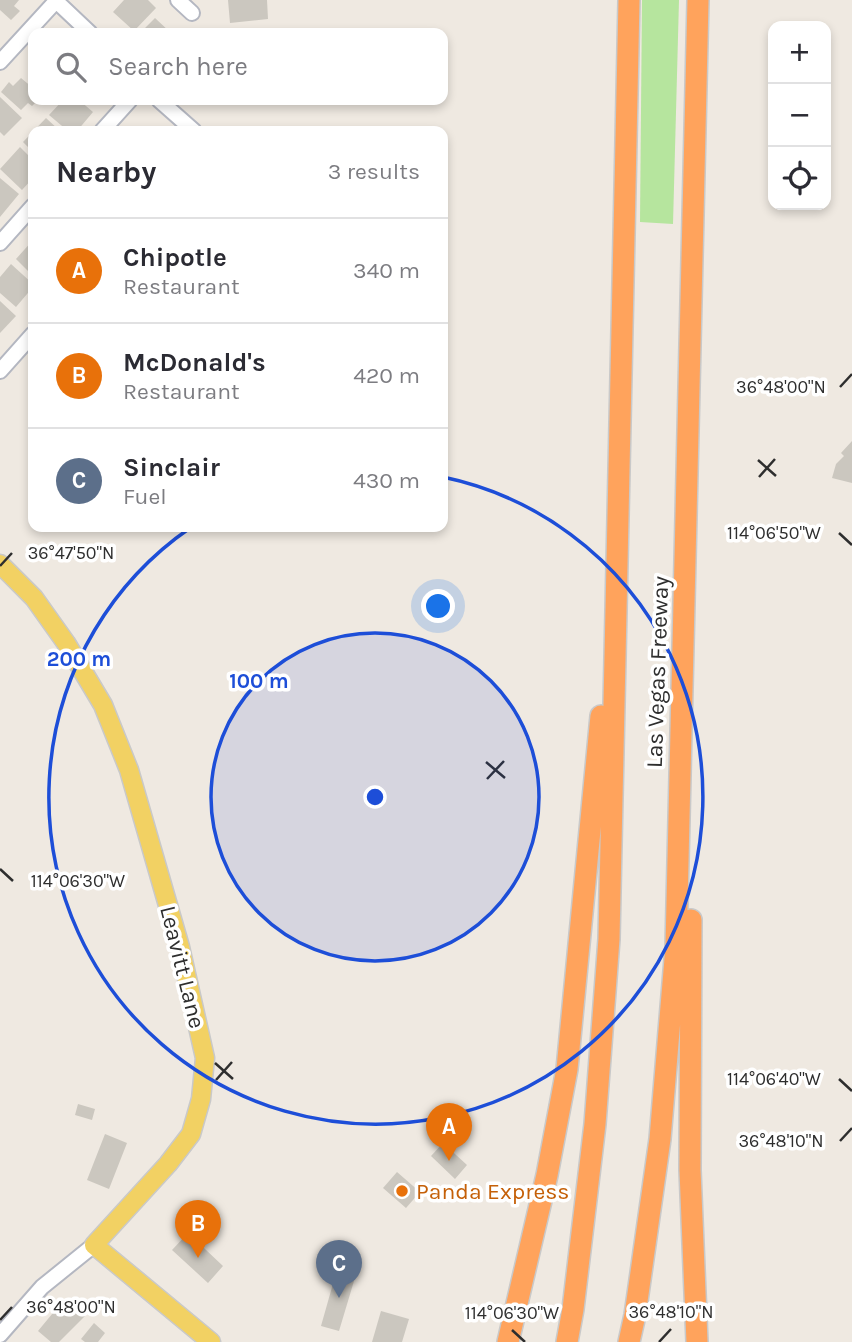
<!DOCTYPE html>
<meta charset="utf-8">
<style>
:root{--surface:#fff;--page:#f7f7f7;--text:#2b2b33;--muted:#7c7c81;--line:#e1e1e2;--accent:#4264fb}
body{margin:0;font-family:Karla,sans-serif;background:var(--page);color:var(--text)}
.controls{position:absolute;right:21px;top:21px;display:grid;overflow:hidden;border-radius:14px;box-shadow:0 4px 10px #0003}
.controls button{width:63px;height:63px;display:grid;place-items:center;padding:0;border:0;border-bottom:2px solid var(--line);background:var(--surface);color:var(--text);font:35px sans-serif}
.you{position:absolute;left:439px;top:607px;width:24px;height:24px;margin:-18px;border:5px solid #fff;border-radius:50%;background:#1a73e8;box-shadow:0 0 0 10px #1a73e833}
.badge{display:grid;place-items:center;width:46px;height:46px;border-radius:50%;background:var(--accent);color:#fff;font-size:23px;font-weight:700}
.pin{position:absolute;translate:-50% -58px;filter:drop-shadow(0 2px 4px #0008)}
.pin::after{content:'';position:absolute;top:37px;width:24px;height:21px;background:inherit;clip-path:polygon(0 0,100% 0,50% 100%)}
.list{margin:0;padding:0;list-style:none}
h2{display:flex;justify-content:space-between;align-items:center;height:91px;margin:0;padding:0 28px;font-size:30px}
h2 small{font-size:23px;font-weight:400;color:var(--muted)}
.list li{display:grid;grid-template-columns:46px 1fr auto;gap:21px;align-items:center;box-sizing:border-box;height:105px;padding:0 28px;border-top:2px solid var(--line)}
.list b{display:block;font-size:26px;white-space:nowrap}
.list p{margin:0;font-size:23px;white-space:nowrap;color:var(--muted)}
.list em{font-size:23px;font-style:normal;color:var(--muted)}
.icon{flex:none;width:38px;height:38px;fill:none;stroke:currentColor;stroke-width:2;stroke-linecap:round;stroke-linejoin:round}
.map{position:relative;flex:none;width:852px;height:1342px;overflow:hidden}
.search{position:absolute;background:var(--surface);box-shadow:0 4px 10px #0003;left:28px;top:28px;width:420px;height:77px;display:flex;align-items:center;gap:18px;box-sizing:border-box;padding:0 24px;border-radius:14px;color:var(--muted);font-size:26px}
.panel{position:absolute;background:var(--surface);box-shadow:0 4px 10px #0003;left:28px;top:126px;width:420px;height:406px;border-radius:14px}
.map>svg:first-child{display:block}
.green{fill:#b6e59e}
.building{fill:#cbc7bf}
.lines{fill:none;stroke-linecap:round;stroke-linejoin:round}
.minor-casing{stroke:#b4b7c1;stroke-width:18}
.major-casing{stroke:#c9c9c9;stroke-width:21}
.highway-casing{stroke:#c9c9c9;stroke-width:24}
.minor{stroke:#fff;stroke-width:14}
.major{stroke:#f2d163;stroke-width:18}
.highway{stroke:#ffa35c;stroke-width:21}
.ticks{fill:none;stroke:#2e2e2e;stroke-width:2.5}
.ring{fill:none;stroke:#1d4ed8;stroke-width:3.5}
.food-dot{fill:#e8710a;stroke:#fff;stroke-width:2.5}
.labels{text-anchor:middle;stroke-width:7;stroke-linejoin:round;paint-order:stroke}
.street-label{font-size:23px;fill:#2e2e2e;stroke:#fff}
.food-label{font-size:23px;fill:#c56008;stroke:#fff;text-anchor:start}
.ticks-label{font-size:18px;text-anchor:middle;fill:#2e2e2e;stroke:#fff;stroke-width:7;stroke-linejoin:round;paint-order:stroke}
.centre{fill:#1d4ed8;stroke:#fff;stroke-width:3.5}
.ring-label{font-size:21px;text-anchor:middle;font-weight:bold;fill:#1d4ed8;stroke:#fff;stroke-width:7;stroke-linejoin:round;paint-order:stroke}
</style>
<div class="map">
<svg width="852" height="1342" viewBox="0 0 852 1342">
<rect width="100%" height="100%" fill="#efe9e1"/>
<path class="green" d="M642,0H679L673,224L640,222Z"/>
<path class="building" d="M0,0H19L14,6L20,11L11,20L0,10Z
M124,0H148L156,8L134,31L113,12Z
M228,0H267L268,19L230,23Z
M155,18L171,33H140Z
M21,78L33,88V100H38L32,106L28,103L21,110L1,92L9,82L13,86Z
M0,97L22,118L4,136L0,132Z
M63,100H79L93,112L77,131H68L49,115Z
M46,118L60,131H33V152L23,142Z
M20,147L33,160V178L22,190L0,169Z
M0,178L19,194L0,217Z
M33,240V276L16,259Z
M11,264L33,284V287L16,307L0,293V277Z
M0,301L16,316L0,333Z
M852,441V483L832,478L836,464L844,456L841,453Z
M78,1104L95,1109L92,1120L75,1115Z
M105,1134L127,1143L109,1189L87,1180Z
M443,1143L467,1165L455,1179L431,1156Z
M397,1172L420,1192L406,1208L383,1188Z
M188,1233L223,1266L208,1283L172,1250Z
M338,1266L357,1271L339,1331L321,1326Z
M73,1306L85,1316L59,1342H51L38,1331L57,1308L65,1315Z
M381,1311L409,1319L402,1342H372Z
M94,1323L105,1333L98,1342H85L81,1339Z"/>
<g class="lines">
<g class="minor-casing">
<path id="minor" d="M55,0L90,33
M178,0L192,13
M0,62L56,1
M159,100L194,131
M102,131L130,100
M0,243L33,206
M0,371L33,334
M0,1335L42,1287L94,1245"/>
</g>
<g class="major-casing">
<path id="major" d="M0,564L34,598L66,643L103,705L129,770L180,947L205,1058L201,1099L191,1134L168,1164L94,1245L211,1342"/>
</g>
<g class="highway-casing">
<path id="highway" d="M691,920L690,1170L697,1342
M508,1342L547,1175L567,1069L601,716
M567,1342L573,1309L595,1124L609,939L629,0
M629,1342L635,1315L660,1139L676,947L698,0"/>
</g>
<use href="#minor" class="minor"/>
<use href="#major" class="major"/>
<use href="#highway" class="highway"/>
</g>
<path class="ticks" d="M840,387L852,374M758,460L776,476M759,477L775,459M839,533L852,545M0,566L12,553M486,762L505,778M487,779L504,761M0,869L13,881M215,1063L233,1079M839,1079L852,1091M216,1080L232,1062M840,1141L852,1128M0,1320L12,1307M512,1330L525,1342M659,1342L671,1329"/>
<circle cx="375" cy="797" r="164" fill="#1d4ed8" fill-opacity=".12"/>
<g class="ring">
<circle cx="375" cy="797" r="164"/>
<path d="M443 477A327 327 0 1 1 190 528"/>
</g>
<circle class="food-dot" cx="402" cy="1191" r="7"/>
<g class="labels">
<g class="street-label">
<text transform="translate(657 672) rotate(-88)" y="8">Las Vegas Freeway</text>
<text transform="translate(183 967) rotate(76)" y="8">Leavitt Lane</text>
</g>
<g class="food-label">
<text x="416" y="1199">Panda Express</text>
</g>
</g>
<g class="ticks-label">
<text x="781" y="393">36°48'00"N</text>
<text x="774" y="539">114°06'50"W</text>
<text x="71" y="559">36°47'50"N</text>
<text x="78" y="887">114°06'30"W</text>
<text x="774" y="1085">114°06'40"W</text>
<text x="781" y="1147">36°48'10"N</text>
<text x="71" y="1313">36°48'00"N</text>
<text x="671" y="1318">36°48'10"N</text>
<text x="512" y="1319">114°06'30"W</text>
</g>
<circle cx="375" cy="797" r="10" class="centre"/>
<g class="ring-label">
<text x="79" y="666">200 m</text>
<text x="259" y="688">100 m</text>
</g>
</svg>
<div class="controls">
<button>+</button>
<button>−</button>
<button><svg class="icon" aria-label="locate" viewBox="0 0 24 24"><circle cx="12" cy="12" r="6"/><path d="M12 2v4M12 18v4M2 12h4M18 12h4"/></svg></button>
</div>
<div class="you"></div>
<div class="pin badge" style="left:449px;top:1161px;background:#e8710a">A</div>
<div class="pin badge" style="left:198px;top:1258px;background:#e8710a">B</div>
<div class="pin badge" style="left:339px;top:1298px;background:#5c6f8a">C</div>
<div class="search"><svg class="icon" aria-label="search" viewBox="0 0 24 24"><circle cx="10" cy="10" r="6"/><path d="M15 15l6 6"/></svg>Search here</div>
<section class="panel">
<h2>Nearby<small>3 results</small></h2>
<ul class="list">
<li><span class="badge" style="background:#e8710a">A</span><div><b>Chipotle</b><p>Restaurant</p></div><em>340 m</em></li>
<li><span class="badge" style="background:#e8710a">B</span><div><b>McDonald's</b><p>Restaurant</p></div><em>420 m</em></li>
<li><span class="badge" style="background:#5c6f8a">C</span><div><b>Sinclair</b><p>Fuel</p></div><em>430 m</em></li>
</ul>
</section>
</div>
